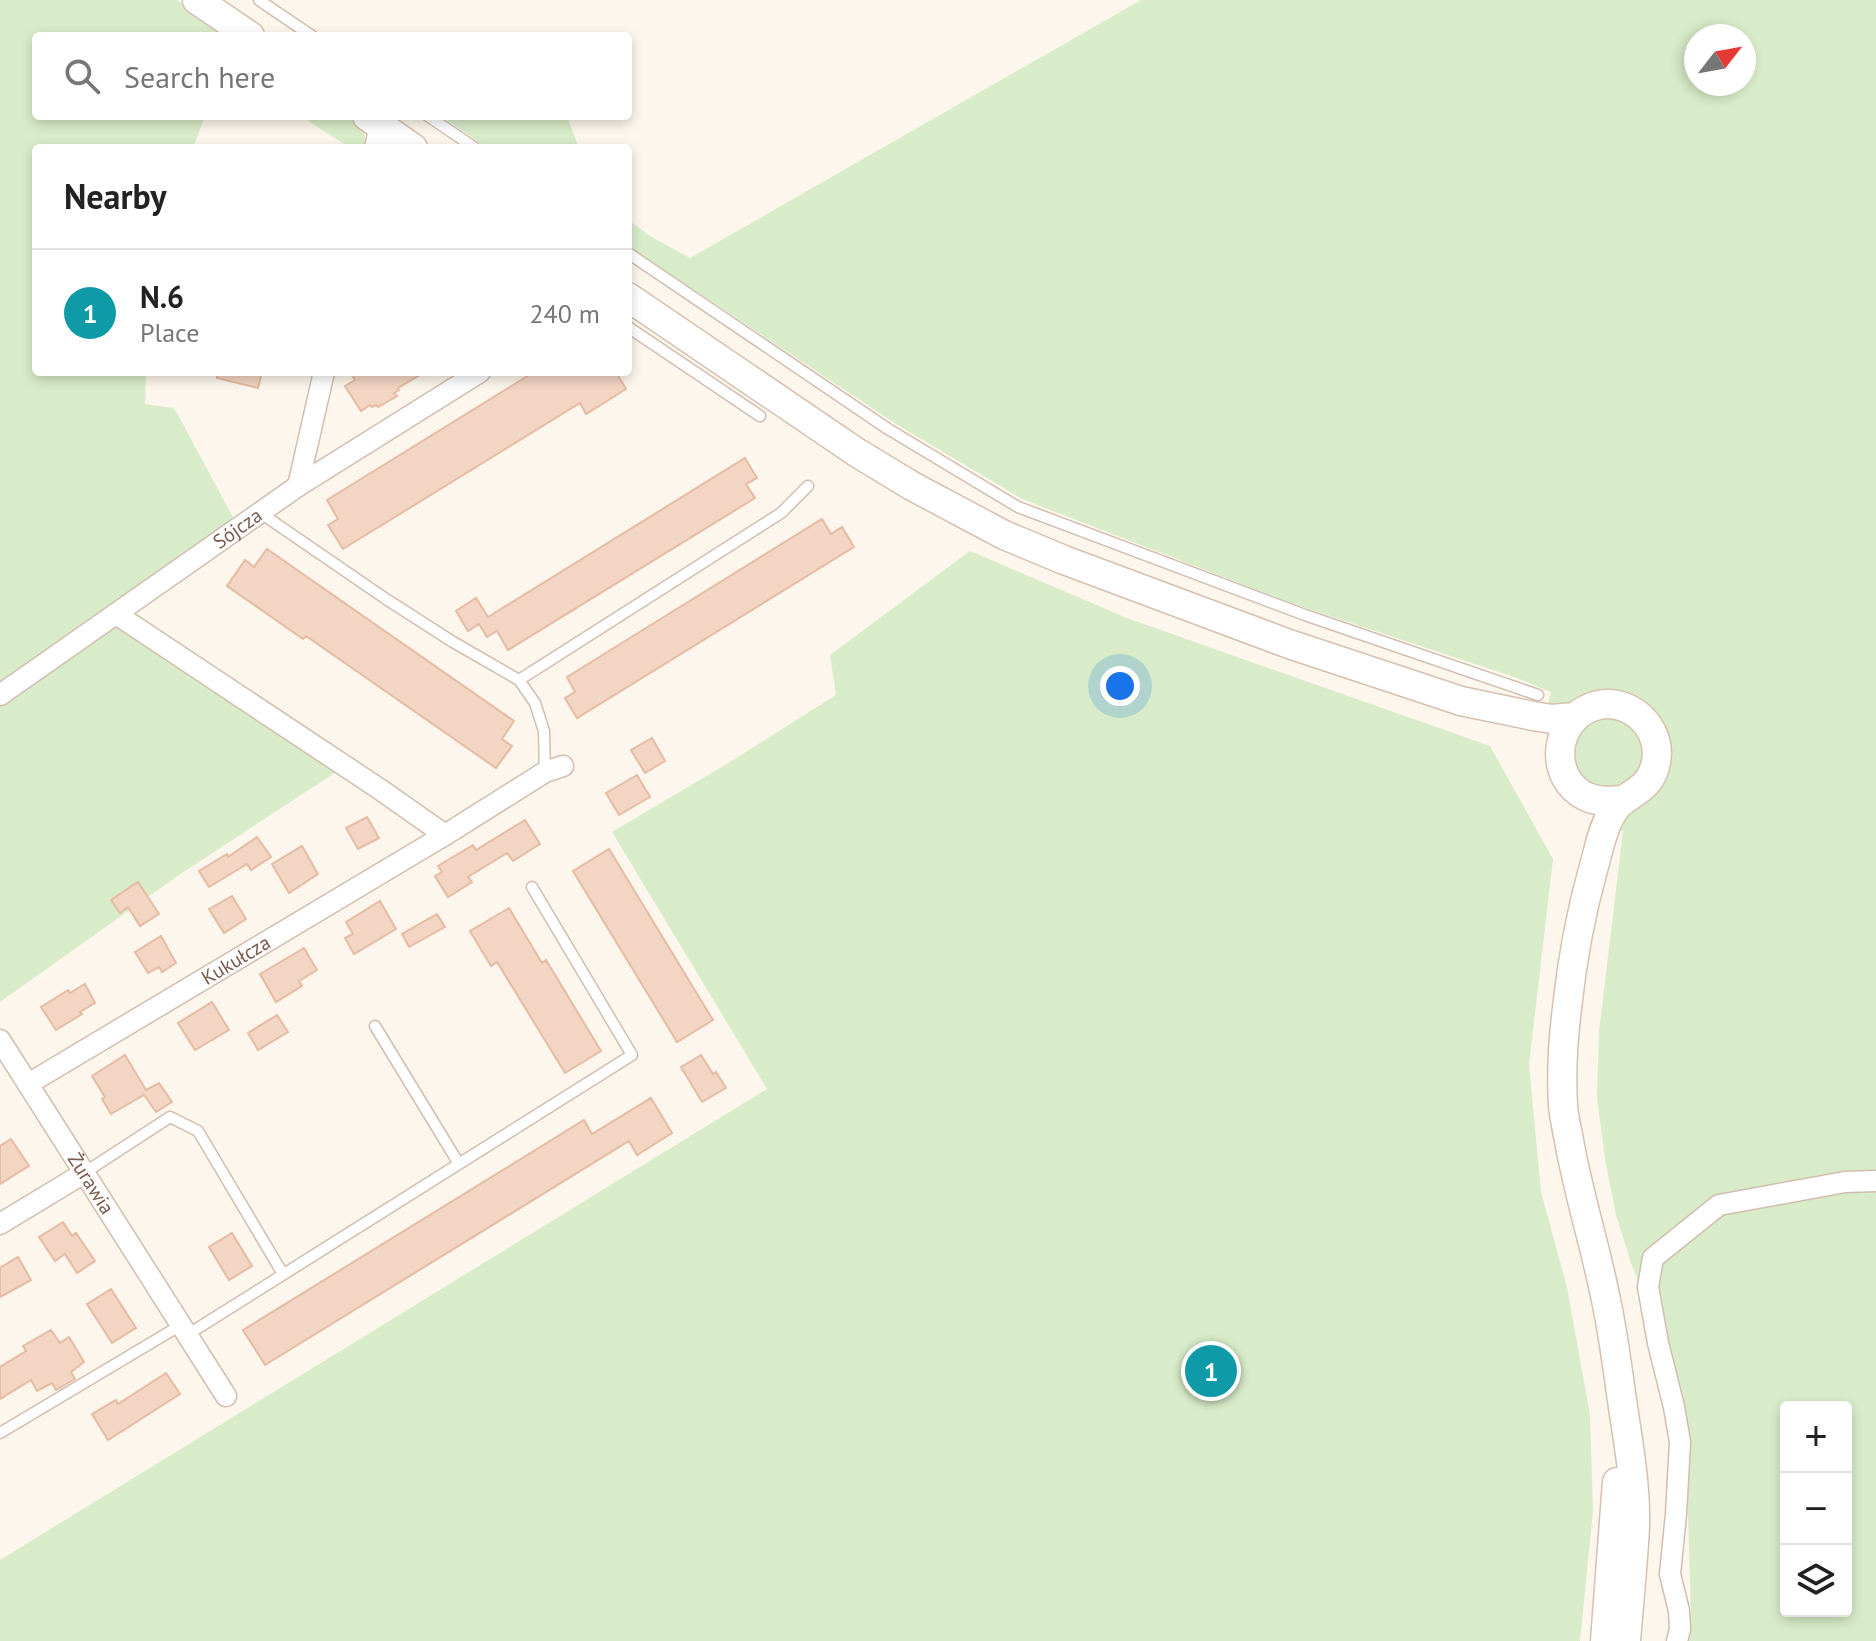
<!DOCTYPE html>
<meta charset="utf-8">
<style>
:root{--surface:#fff;--page:#f6f6f6;--text:#222;--muted:#767676;--line:#e0e0e0;--accent:#0f766e}
body{margin:0;font-family:"PT Sans",sans-serif;background:var(--page);color:var(--text)}
.controls{position:absolute;right:24px;bottom:24px;display:grid;overflow:hidden;border-radius:8px;box-shadow:0 4px 12px #0003}
.controls button{width:72px;height:72px;display:grid;place-items:center;padding:0;border:0;border-bottom:2px solid var(--line);background:var(--surface);color:var(--text);font:40px sans-serif}
.compass{position:absolute;left:1684px;top:24px;width:72px;height:72px;border-radius:50%;background:var(--surface);box-shadow:0 4px 12px #0003;rotate:59deg}
.you{position:absolute;left:1120px;top:686px;width:28px;height:28px;margin:-20px;border:6px solid #fff;border-radius:50%;background:#1a73e8;box-shadow:0 0 0 12px #1a73e833}
.badge{display:grid;place-items:center;width:52px;height:52px;border-radius:50%;background:var(--accent);color:#fff;font-size:26px;font-weight:700}
.pin{position:absolute;translate:-50% -50%;border:4px solid #fff;box-shadow:0 2px 8px #0006}
.list{margin:0;padding:0;list-style:none}
h2{display:flex;justify-content:space-between;align-items:center;height:104px;margin:0;padding:0 32px;font-size:34px}
h2 small{font-size:26px;font-weight:400;color:var(--muted)}
.list li{display:grid;grid-template-columns:52px 1fr auto;gap:24px;align-items:center;box-sizing:border-box;height:128px;padding:0 32px;border-top:2px solid var(--line)}
.list b{display:block;font-size:30px;white-space:nowrap}
.list p{margin:0;font-size:26px;white-space:nowrap;color:var(--muted)}
.list em{font-size:26px;font-style:normal;color:var(--muted)}
.icon{flex:none;width:44px;height:44px;fill:none;stroke:currentColor;stroke-width:2;stroke-linecap:round;stroke-linejoin:round}
.map{position:relative;flex:none;width:1876px;height:1641px;overflow:hidden}
.search{position:absolute;background:var(--surface);box-shadow:0 4px 12px #0003;left:32px;top:32px;width:600px;height:88px;display:flex;align-items:center;gap:20px;box-sizing:border-box;padding:0 28px;border-radius:8px;color:var(--muted);font-size:30px}
.panel{position:absolute;background:var(--surface);box-shadow:0 4px 12px #0003;left:32px;top:144px;width:600px;height:232px;border-radius:8px}
.map>svg:first-child{display:block}
.green{fill:#d8ecc9;fill-rule:evenodd}
.building{fill:#f3d5c3;stroke:#e6bba3;stroke-width:2}
.lines{fill:none;stroke-linecap:round;stroke-linejoin:round}
.service-casing{stroke:#d1beb0;stroke-width:13}
.minor-casing{stroke:#d1beb0;stroke-width:23}
.secondary-casing{stroke:#d6c0b0;stroke-width:31}
.service{stroke:#fff;stroke-width:10}
.minor{stroke:#fff;stroke-width:20}
.secondary{stroke:#fff;stroke-width:28}
.labels{text-anchor:middle;stroke-width:7;stroke-linejoin:round;paint-order:stroke}
.street-label{font-size:20px;fill:#7a5c4d;stroke:#fffaf3}
</style>
<div class="map">
<svg width="1876" height="1641" viewBox="0 0 1876 1641">
<rect width="100%" height="100%" fill="#fdf6ec"/>
<path class="green" d="M0,0H177L230,36H36V116H205L193,148H36V372H146L145,404L173,408L177,413L235,521L118,601L353,761L179,875L0,1002Z
M1141,0H1876V1641H1686L1691,1612L1686,1450L1683,1394L1631,1263L1616,1215L1605,1159L1597,1097L1599,1032L1623,831L1616,829C1619,824 1622,817 1627,813C1630,811 1634,810 1638,808C1649,802 1658,793 1664,782C1687,741 1647,681 1599,690C1589,692 1581,699 1571,704C1564,707 1555,707 1547,707L1551,692L1517,678L1291,603L1022,499L896,424L628,246V220L650,236L690,258ZM1696,36H1744V84H1696ZM1786,1407H1846V1611H1786Z
M301,116C327,116 371,107 364,148H350Z
M441,116H567L579,148H487Z
M970,551L1127,618L1490,746L1553,859L1529,1065L1541,1192L1567,1287L1590,1415L1593,1511L1580,1641H0V1560L767,1089L612,832L725,765L836,695L830,655Z
M1574 753a35 35 0 1 1 70 0a35 35 0 1 1-70 0Z"/>
<path class="building" d="M217,372H262L258,388L217,378Z
M350,372H425L398,388L399,390L394,393L397,396L378,407L376,405L372,407L370,405L361,411L345,386L355,380Z
M534,372H616L626,389L586,414L580,403L343,549L328,525L338,519L327,500Z
M745,458L757,478L746,484L755,498L508,650L497,631L487,637L479,624L468,631L456,611L476,598L488,617Z
M822,519L831,534L842,527L854,547L577,718L565,698L575,692L567,677Z
M267,549L514,721L502,739L512,746L496,768L306,636L303,639L227,586L245,560L254,567Z
M652,738L665,761L645,773L631,750Z
M637,775L650,797L619,815L606,793Z
M367,817L379,838L358,849L346,828Z
M525,820L540,844L513,861L507,853L468,877L472,882L448,897L435,876L442,872L438,866L473,845L476,850Z
M257,837L271,857L251,870L247,864L209,887L199,871L227,854L228,857Z
M302,846L318,874L289,893L272,864Z
M609,849L713,1020L677,1042L573,871Z
M138,882L159,914L140,926L128,907L120,913L111,900Z
M232,896L246,919L224,933L209,909Z
M380,901L396,929L354,954L345,938L353,934L346,922Z
M509,908L542,963L546,960L601,1051L565,1073L497,962L491,966L470,931Z
M437,914L445,927L409,947L402,934Z
M161,936L176,963L162,972L159,967L148,973L135,952Z
M304,948L317,970L299,981L302,986L276,1002L260,974Z
M85,984L95,1003L80,1012L82,1014L56,1030L41,1007L68,990L70,993Z
M212,1002L229,1030L195,1050L178,1023Z
M277,1015L288,1032L258,1050L248,1033Z
M125,1055L146,1090L159,1083L172,1102L156,1112L144,1095L111,1114L102,1099L105,1097L92,1076Z
M701,1055L713,1074L716,1072L726,1088L702,1102L681,1067Z
M651,1098L672,1133L637,1155L629,1141L265,1365L243,1330L584,1120L592,1134Z
M11,1139L29,1166L0,1184V1146Z
M63,1222L72,1236L76,1233L95,1261L77,1273L65,1254L55,1261L39,1237Z
M232,1233L252,1266L229,1280L209,1247Z
M18,1257L31,1280L0,1297V1268Z
M111,1289L136,1328L112,1343L87,1304Z
M51,1330L60,1343L69,1337L84,1362L71,1372L75,1379L56,1390L52,1383L37,1391L31,1380L0,1399V1367L26,1351L23,1346Z
M166,1373L180,1394L108,1440L92,1414L116,1400L118,1404Z"/>
<g class="lines">
<g class="service-casing">
<path id="service" d="M259,0L312,36
M428,116L475,148
M628,253L888,429L1018,507L1305,615L1538,695
M628,327L760,416
M259,512L386,599L453,642L519,680L535,703L544,731L545,772
M519,680L781,513L808,486
M375,1026L459,1164
M84,1173L170,1117L198,1131L283,1274
M187,1335L632,1055L532,887
M0,1433L181,1325"/>
</g>
<g class="minor-casing">
<g id="minor">
<path d="M375,148L380,125"/>
<path d="M298,486L324,372"/>
<path d="M116,614L381,790L445,835"/>
<path id="s1" d="M0,695L298,486L480,372"/>
<path id="s2" d="M0,1040L226,1396"/>
<path id="s3" d="M28,1084L445,835L545,772L563,766"/>
<path d="M0,1224L84,1173"/>
<path d="M1677,1641L1680,1629L1679,1611L1670,1574L1676,1514L1680,1442L1674,1407L1658,1343L1648,1287L1653,1258L1719,1205L1845,1182L1876,1181"/>
</g>
</g>
<g class="secondary-casing">
<path id="secondary" d="M197,0L250,36
M367,116L413,148
M628,297L856,452L912,486L1004,535L1064,560L1289,644L1461,701L1533,716L1552,719L1575,717
M1622,800C1610,801 1599,802 1587,797C1548,779 1553,721 1592,707C1626,694 1663,726 1656,762C1650,795 1623,791 1611,815C1602,830 1599,849 1594,866C1581,912 1572,961 1567,1008C1563,1040 1561,1073 1563,1105C1564,1119 1568,1133 1570,1146C1580,1200 1597,1252 1607,1305C1614,1339 1618,1373 1623,1407C1629,1447 1636,1486 1635,1527C1633,1565 1629,1603 1626,1641
M1605,1641L1617,1482"/>
</g>
<use href="#service" class="service"/>
<use href="#minor" class="minor"/>
<use href="#secondary" class="secondary"/>
</g>
<g class="labels">
<g class="street-label">
<text dy="7" stroke="none"><textPath href="#s1" startOffset="290">Sójcza</textPath></text>
<text dy="7" stroke="none"><textPath href="#s3" startOffset="242">Kukułcza</textPath></text>
<text dy="7" stroke="none"><textPath href="#s2" startOffset="170">Żurawia</textPath></text>
</g>
</g>
</svg>
<div class="controls">
<button>+</button>
<button>−</button>
<button><svg class="icon" aria-label="layers" viewBox="0 0 24 24"><path d="M12 4l9 5-9 5-9-5zM3 14l9 5 9-5"/></svg></button>
</div>
<svg class="compass" viewBox="-18 -18 36 36"><path d="M0-13l5 13h-10z" fill="#e53935"/><path d="M0 13l5-13h-10z" fill="#767676"/></svg>
<div class="you"></div>
<div class="pin badge" style="left:1211px;top:1371px;background:#0f9aa8">1</div>
<div class="search"><svg class="icon" aria-label="search" viewBox="0 0 24 24"><circle cx="10" cy="10" r="6"/><path d="M15 15l6 6"/></svg>Search here</div>
<section class="panel">
<h2>Nearby<small></small></h2>
<ul class="list">
<li><span class="badge" style="background:#0f9aa8">1</span><div><b>N.6</b><p>Place</p></div><em>240 m</em></li>
</ul>
</section>
</div>
